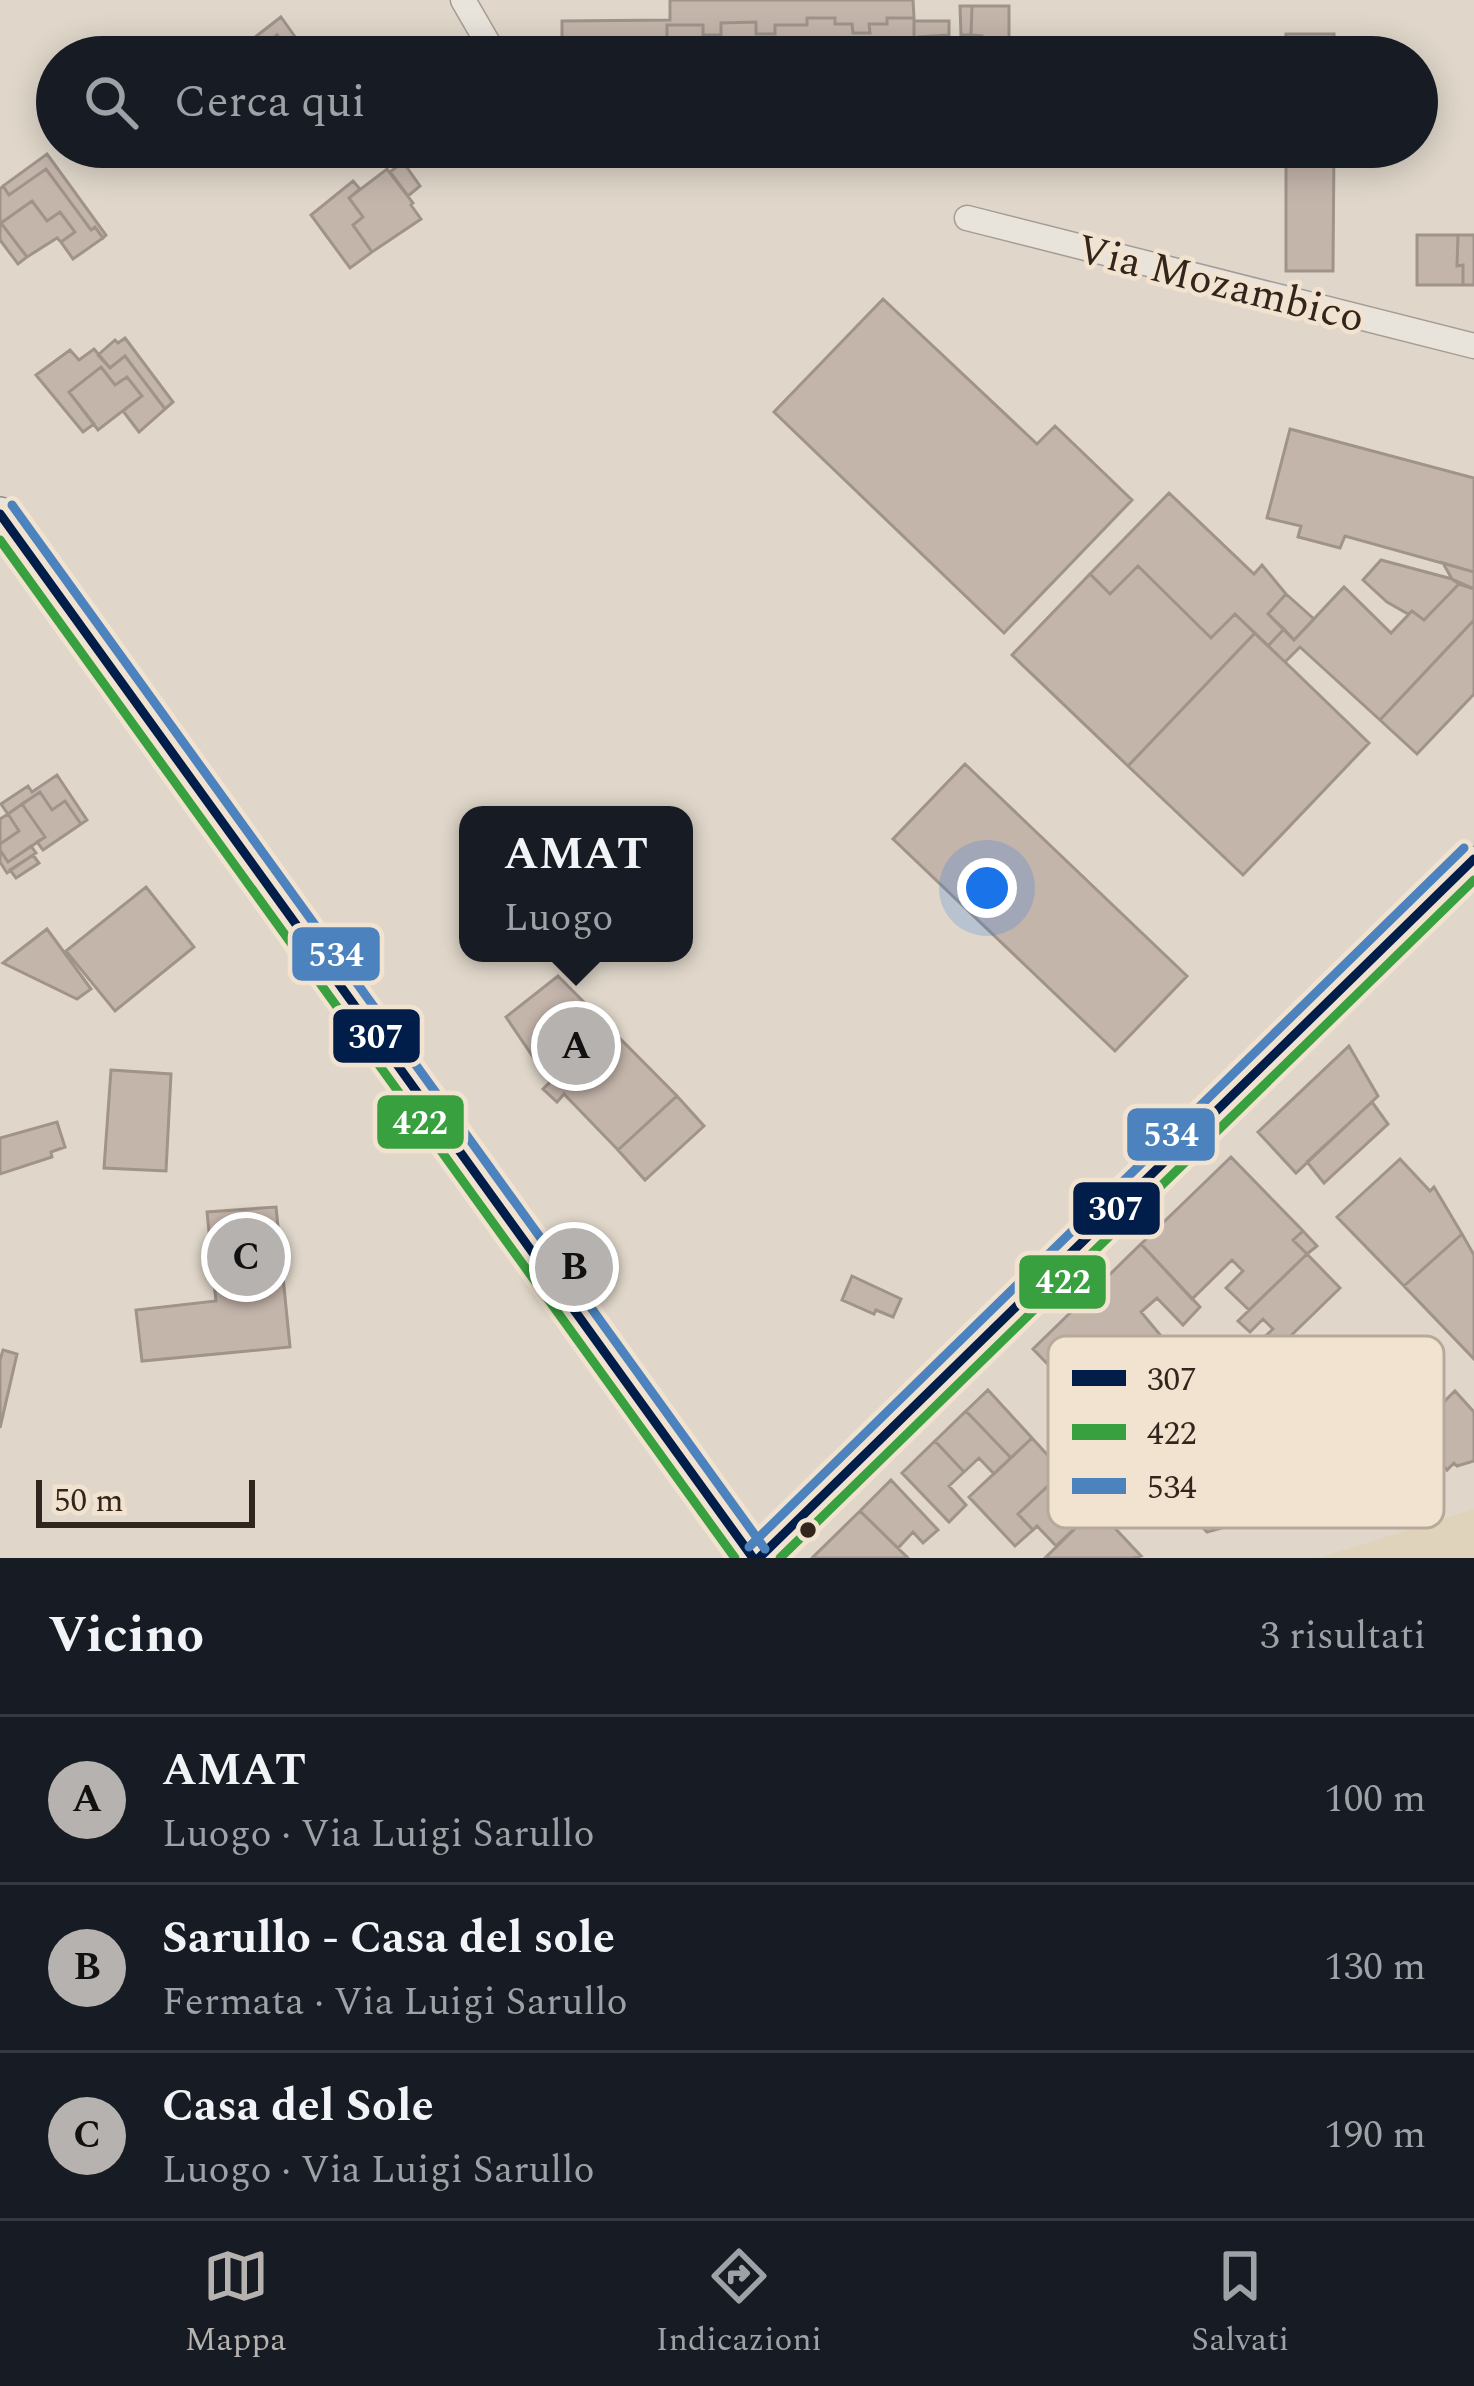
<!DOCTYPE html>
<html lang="it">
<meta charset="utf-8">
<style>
:root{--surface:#171b24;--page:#242831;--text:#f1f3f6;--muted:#9ea1a6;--line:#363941;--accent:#b6b2b0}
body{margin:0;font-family:Spectral,serif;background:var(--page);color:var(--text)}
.scale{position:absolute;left:36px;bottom:30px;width:219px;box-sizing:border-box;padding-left:12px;border:6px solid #32251d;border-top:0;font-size:33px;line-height:42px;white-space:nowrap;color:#32251d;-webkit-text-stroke:9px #f2e3d0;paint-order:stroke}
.you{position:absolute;left:987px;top:888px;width:42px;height:42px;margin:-30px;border:9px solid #fff;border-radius:50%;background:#1a73e8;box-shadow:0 0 0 18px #1a73e833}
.badge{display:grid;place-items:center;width:78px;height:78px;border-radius:50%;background:var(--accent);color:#111;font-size:39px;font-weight:700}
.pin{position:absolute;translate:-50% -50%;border:6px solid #fff;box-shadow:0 3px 12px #0006}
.popup{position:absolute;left:459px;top:806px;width:234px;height:156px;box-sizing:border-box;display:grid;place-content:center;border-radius:24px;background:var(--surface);filter:drop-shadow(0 3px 9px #0005);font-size:39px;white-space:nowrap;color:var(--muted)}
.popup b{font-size:45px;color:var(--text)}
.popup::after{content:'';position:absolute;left:50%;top:100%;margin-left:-24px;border:24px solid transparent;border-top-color:var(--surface)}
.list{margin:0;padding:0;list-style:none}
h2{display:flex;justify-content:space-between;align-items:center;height:156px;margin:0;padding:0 48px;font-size:51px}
h2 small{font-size:39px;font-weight:400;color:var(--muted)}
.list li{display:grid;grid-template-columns:78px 1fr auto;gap:36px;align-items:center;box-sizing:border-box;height:168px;padding:0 48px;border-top:3px solid var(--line)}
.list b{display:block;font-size:45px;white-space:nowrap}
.list p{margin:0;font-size:39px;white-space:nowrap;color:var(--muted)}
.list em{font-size:39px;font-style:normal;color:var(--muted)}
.icon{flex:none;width:66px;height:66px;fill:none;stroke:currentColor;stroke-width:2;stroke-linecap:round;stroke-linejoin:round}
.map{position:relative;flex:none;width:1474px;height:1558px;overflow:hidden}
.search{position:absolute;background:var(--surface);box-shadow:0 6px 30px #0003;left:36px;right:36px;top:36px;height:132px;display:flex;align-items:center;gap:30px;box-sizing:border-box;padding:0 42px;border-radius:66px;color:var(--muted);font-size:45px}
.sheet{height:660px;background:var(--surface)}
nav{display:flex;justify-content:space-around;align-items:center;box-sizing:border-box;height:168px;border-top:3px solid var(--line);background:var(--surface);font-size:33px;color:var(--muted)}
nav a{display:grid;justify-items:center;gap:6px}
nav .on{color:var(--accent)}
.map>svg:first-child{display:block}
.farmland{fill:#dfd4bb}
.building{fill:#c4b5ab;stroke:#9f938a;stroke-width:3}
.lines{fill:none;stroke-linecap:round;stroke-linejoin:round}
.street-casing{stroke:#a59c94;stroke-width:27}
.secondary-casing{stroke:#958c83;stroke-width:36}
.street{stroke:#e8e3db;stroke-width:24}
.secondary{stroke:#e8e3db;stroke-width:33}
.bus-1-casing{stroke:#f2e3d0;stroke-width:18}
.bus-2-casing{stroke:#f2e3d0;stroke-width:18}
.bus-3-casing{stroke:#f2e3d0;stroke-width:18}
.bus-1{stroke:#001e49;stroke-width:9}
.bus-2{stroke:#39a03f;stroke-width:9}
.bus-3{stroke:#4c83be;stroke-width:9}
.bus-dot{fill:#32251d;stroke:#f2e3d0;stroke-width:4.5}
.labels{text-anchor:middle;stroke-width:9;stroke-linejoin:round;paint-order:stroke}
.street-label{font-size:42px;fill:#32251d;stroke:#f2e3d0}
.key{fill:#f2e3d0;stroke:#b8aa9a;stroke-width:3}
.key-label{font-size:33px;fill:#32251d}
.line-badge{stroke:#f2e3d0;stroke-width:4.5}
.badge-label{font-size:33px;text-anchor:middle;font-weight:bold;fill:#fff}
</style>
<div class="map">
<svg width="1474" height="1558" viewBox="0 0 1474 1558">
<rect width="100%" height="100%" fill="#e0d7ca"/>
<path class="farmland" d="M1474,1509V1558H1317L1328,1555Z"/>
<path class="building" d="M670,0H913L914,18H887V24H869L870,33H853L852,24H835V18H807V25H775V34H756V22L721,23V35H703V25H667V42H641V49H625V57H606V49H588V43H562V21L670,20Z
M960,6H972L971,35H961Z
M972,6H1009V57H982L978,54V44H983L982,36L971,35Z
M281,17L308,55L305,57H293L277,35L261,48L254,38Z
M807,18H835V24H852L853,33H870L869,24H887V18H914V44L668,45V57H625V49H641V42H667V25H703V35H721V23L756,22V34H775V25H807Z
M914,21H949V35L919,37V43L914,44Z
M1286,34H1334V57H1286Z
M277,35L293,57H228L247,43L254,53Z
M562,43H588V49H606V57H562Z
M1286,147H1334L1333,271H1286Z
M47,154L106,235L103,238L95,227L91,230L46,169L9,195L3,186Z
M403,162L420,186L408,196L390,172Z
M46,169L91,230L95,227L103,238L73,259L61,242L75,232L60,212L47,221L32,201L1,223L27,257L18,264L0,240V189L3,186L9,195Z
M387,169L413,203L411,205L421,219L372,252L353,225L363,217L349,198Z
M353,181L360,189L349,198L363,217L353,225L372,252L350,268L311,215Z
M32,201L47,221L60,212L75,232L61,242L57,238L27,257L1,223Z
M1417,235H1458L1457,266L1463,265V285H1417Z
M1458,235H1474V285H1463V265L1457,266Z
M883,299L1037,444L1055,426L1132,500L1004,633L774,412Z
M125,338L173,402L165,409L125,356L110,368L98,355L115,340L118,343Z
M94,349L110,368L125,356L165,409L139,432L123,411L142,396L127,377L115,385L101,367L69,392L94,424L83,432L36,375L70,350L79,360Z
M101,367L115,385L127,377L142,396L98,430L69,392Z
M1290,429L1474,478V572L1345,536L1340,548L1298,537L1301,526L1267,518Z
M1169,493L1254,574L1262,565L1286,594L1268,614L1284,629L1268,646L1235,614L1211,638L1138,566L1110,594L1090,574Z
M1381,560L1452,579L1459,584L1424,620L1412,611L1408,614L1387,602L1363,580Z
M1443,563L1474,572V589L1452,579Z
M1138,566L1211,638L1235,614L1255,633L1128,766L1012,655L1090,574L1110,594Z
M1459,584L1474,589V620L1380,720L1300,647L1285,662L1268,646L1284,629L1294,640L1344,587L1391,633L1412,611L1424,620Z
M1286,594L1314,619L1294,640L1268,614Z
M1474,620V694L1417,754L1380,720Z
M1255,633L1369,743L1243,875L1128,766Z
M965,764L1187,976L1115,1051L893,839Z
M57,775L87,820L81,824L65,801L52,810L40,792L8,814L1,804L28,786L32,792Z
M40,792L52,810L65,801L81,824L43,850L37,842L45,837L22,804Z
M22,804L45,837L8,862L0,850V844L19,831L8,814Z
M8,814L19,831L0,844V819Z
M31,846L36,853L7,873L0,862V850L8,862Z
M33,855L39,863L16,878L10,870Z
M146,887L194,947L115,1011L66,951Z
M47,929L91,989L77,999L3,963Z
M558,976L677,1096L618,1150L564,1094L557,1102L543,1089L550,1082L506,1017Z
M1349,1046L1378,1096L1296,1173L1258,1132Z
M111,1070L171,1074L166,1171L104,1168Z
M677,1096L704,1126L645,1180L618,1150Z
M1372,1102L1388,1124L1324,1183L1307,1162Z
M57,1122L65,1147L51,1152L52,1157L0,1174V1138Z
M1231,1157L1303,1231L1293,1240L1307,1254L1249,1310L1226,1288L1243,1271L1232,1260L1192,1299L1141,1244Z
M1400,1159L1430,1191L1434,1187L1462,1234L1404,1286L1337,1217Z
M276,1207L290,1347L142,1361L136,1310L216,1301L207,1212Z
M1303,1231L1317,1246L1307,1254L1293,1240Z
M1462,1234L1474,1255V1359L1404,1286Z
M1141,1244L1200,1307L1183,1325L1157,1298L1141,1312L1166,1342L1129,1377L1141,1389L1133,1396L1123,1384L1094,1412L1033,1349Z
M1307,1254L1340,1288L1271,1355L1258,1343L1273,1329L1263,1319L1250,1332L1238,1321Z
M852,1276L901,1299L893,1317L876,1310L874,1314L842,1300Z
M1166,1342L1189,1365L1198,1357L1218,1380L1186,1409L1220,1454L1225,1450L1234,1472L1227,1476L1243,1522L1207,1532L1136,1457L1173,1423L1158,1408L1122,1441L1094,1412L1123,1384L1133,1396L1141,1389L1129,1377Z
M3,1350L17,1354L0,1428V1360Z
M988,1390L1032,1438L1011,1458L966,1411Z
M1455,1391L1474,1412V1461L1457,1466L1454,1463L1447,1470L1437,1459L1416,1481L1407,1473L1370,1507L1354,1490Z
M966,1411L1011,1458L994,1474L979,1458L964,1472L935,1441Z
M1032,1438L1063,1472L1018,1514L1033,1530L1015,1546L969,1497Z
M935,1441L964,1472L949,1486L966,1505L949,1522L902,1473Z
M1063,1472L1096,1508L1056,1546L1037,1526L1033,1530L1018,1514Z
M891,1480L938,1530L923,1543L913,1532L898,1548L860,1511Z
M1096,1508L1141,1556L1133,1558H1045Z
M860,1511L908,1558H812Z"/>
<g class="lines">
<g class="street-casing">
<path id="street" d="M463,0L496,57
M549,147L553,154
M967,218L1474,346
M759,1558L1474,859"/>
</g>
<g class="secondary-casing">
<path id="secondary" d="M0,514L753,1558"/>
</g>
<use href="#street" class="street"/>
<use href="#secondary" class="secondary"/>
<g class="bus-1-casing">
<path id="bus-1" d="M0,514L753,1558
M759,1558L1474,859"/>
</g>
<g class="bus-2-casing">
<path id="bus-2" d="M0,540L735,1558
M780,1558L1474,880"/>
</g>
<g class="bus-3-casing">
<path id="bus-3" d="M12,505L765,1549
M749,1547L1464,848"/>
</g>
<use href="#bus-1" class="bus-1"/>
<use href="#bus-2" class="bus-2"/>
<use href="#bus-3" class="bus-3"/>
</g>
<circle class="bus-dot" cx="808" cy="1530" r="10"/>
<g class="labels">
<g class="street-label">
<text transform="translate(1221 282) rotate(14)" y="15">Via Mozambico</text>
</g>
</g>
<rect x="1048" y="1336" width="396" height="192" rx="18" class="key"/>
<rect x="1072" y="1370" width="54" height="16" fill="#001e49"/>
<rect x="1072" y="1424" width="54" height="16" fill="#39a03f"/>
<rect x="1072" y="1478" width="54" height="16" fill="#4c83be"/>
<g class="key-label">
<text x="1147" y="1390">307</text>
<text x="1147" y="1444">422</text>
<text x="1147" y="1498">534</text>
</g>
<g class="line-badge">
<rect x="290" y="925" width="92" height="58" rx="12" fill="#4c83be"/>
<rect x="331" y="1007" width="91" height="58" rx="12" fill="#001e49"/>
<rect x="375" y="1093" width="91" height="58" rx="12" fill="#39a03f"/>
<rect x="1125" y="1106" width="92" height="57" rx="12" fill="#4c83be"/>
<rect x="1071" y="1180" width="91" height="57" rx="12" fill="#001e49"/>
<rect x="1017" y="1253" width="91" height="58" rx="12" fill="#39a03f"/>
</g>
<g class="badge-label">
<text x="336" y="966">534</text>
<text x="376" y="1048">307</text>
<text x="420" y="1134">422</text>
<text x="1171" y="1146">534</text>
<text x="1116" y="1220">307</text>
<text x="1063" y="1293">422</text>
</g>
</svg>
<div class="scale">50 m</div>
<div class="you"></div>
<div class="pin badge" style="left:576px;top:1046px">A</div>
<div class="popup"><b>AMAT</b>Luogo</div>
<div class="pin badge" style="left:574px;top:1267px">B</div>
<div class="pin badge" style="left:246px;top:1257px">C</div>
<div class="search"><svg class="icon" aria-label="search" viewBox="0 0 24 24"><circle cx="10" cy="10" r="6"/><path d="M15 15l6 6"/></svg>Cerca qui</div>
</div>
<section class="sheet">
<h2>Vicino<small>3 risultati</small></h2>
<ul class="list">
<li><span class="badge">A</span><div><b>AMAT</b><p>Luogo · Via Luigi Sarullo</p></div><em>100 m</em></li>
<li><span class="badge">B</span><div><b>Sarullo - Casa del sole</b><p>Fermata · Via Luigi Sarullo</p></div><em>130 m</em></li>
<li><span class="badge">C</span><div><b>Casa del Sole</b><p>Luogo · Via Luigi Sarullo</p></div><em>190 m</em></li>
</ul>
</section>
<nav>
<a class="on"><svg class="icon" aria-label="map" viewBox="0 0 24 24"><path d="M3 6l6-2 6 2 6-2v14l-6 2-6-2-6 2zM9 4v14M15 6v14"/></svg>Mappa</a>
<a><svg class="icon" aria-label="directions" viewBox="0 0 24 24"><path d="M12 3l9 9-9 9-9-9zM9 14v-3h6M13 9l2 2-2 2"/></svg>Indicazioni</a>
<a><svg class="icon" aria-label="saved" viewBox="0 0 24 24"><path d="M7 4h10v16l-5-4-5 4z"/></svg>Salvati</a>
</nav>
